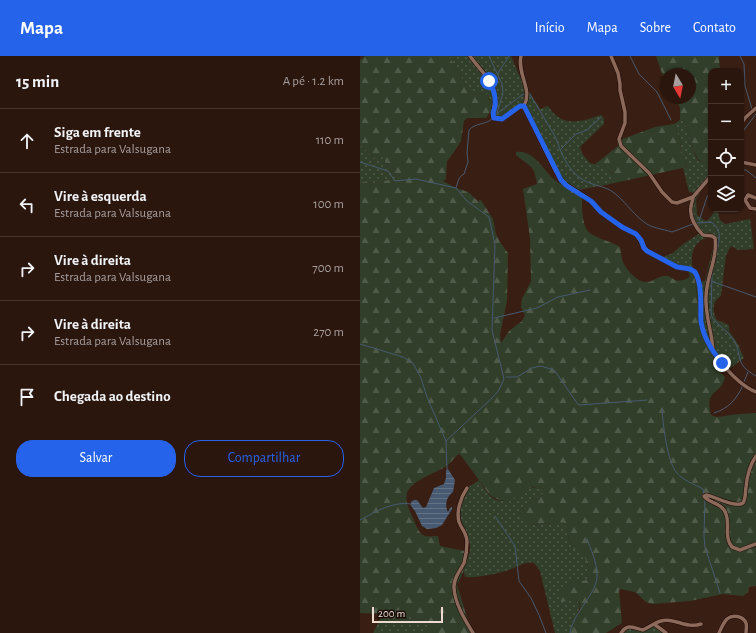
<!DOCTYPE html>
<html lang="pt">
<meta charset="utf-8">
<style>
:root{--surface:#2b160e;--page:#37231c;--text:#f1f3f6;--muted:#a69f9e;--line:#47352e;--accent:#2563eb}
body{margin:0;font-family:"Alegreya Sans",sans-serif;background:var(--page);color:var(--text)}
.controls{position:absolute;right:12px;top:12px;display:grid;overflow:hidden;border-radius:8px;box-shadow:0 1px 3px #0004}
.controls button{width:36px;height:36px;display:grid;place-items:center;padding:0;border:0;border-bottom:1px solid var(--line);background:var(--surface);color:var(--text);font:20px sans-serif}
.compass{position:absolute;left:300px;top:12px;width:36px;height:36px;border-radius:50%;background:var(--surface);box-shadow:0 1px 3px #0004;rotate:170deg}
.scale{position:absolute;left:12px;bottom:10px;width:71px;box-sizing:border-box;padding-left:4px;border:2px solid #ecdad2;border-top:0;font-size:11px;line-height:14px;white-space:nowrap;color:#ecdad2;-webkit-text-stroke:3px #180c07;paint-order:stroke}
.stop{position:absolute;width:12px;height:12px;margin:-9px;border:3px solid #2563eb;border-radius:50%;background:#fff}
.stop.end{background:#2563eb;border-color:#fff;box-shadow:0 1px 4px #0008}
.list{margin:0;padding:0;list-style:none}
h2{display:flex;justify-content:space-between;align-items:center;height:52px;margin:0;padding:0 16px;font-size:17px}
h2 small{font-size:13px;font-weight:400;color:var(--muted)}
.list li{display:grid;grid-template-columns:26px 1fr auto;gap:12px;align-items:center;box-sizing:border-box;height:64px;padding:0 16px;border-top:1px solid var(--line)}
.list b{display:block;font-size:15px;white-space:nowrap}
.list p{margin:0;font-size:13px;white-space:nowrap;color:var(--muted)}
.list em{font-size:13px;font-style:normal;color:var(--muted)}
.actions{display:flex;gap:8px;padding:12px 16px}
.actions a{flex:1;padding:9px 0;border:1px solid var(--accent);border-radius:16px;text-align:center;font-size:14px;color:var(--accent)}
.actions .main{background:var(--accent);color:#fff}
.icon{flex:none;width:22px;height:22px;fill:none;stroke:currentColor;stroke-width:2;stroke-linecap:round;stroke-linejoin:round}
.map{position:relative;flex:none;width:396px;height:577px;overflow:hidden}
header{display:flex;align-items:center;gap:24px;box-sizing:border-box;height:56px;padding:0 20px;background:var(--accent);color:#fff}
header strong{font-size:19px}
nav{display:flex;gap:22px;margin-inline-start:auto;font-size:14px}
main{display:flex}
aside{flex:1;background:var(--surface)}
.map>svg:first-child{display:block}
.grass{fill:url(#grass-dots)}
.forest{fill:url(#forest-firs)}
.water{fill:url(#water-rules)}
.lines{fill:none;stroke-linecap:round;stroke-linejoin:round}
.stream{stroke:#475a71;stroke-width:1}
.minor-casing{stroke:#1f0701;stroke-width:4.5}
.minor{stroke:#8b6a5c;stroke-width:3.5}
.route{stroke:#2563eb;stroke-width:5}
</style>
<header>
<strong>Mapa</strong>
<nav><a>Início</a><a>Mapa</a><a>Sobre</a><a>Contato</a></nav>
</header>
<main>
<aside>
<h2>15 min<small>A pé · 1.2 km</small></h2>
<ul class="list">
<li><svg class="icon" aria-label="ahead" viewBox="0 0 24 24"><path d="M12 20V5M6 11l6-6 6 6"/></svg><div><b>Siga em frente</b><p>Estrada para Valsugana</p></div><em>110 m</em></li>
<li><svg class="icon" aria-label="left" viewBox="0 0 24 24"><path d="M17 20v-9H6M10 6l-5 5 5 5"/></svg><div><b>Vire à esquerda</b><p>Estrada para Valsugana</p></div><em>100 m</em></li>
<li><svg class="icon" aria-label="right" viewBox="0 0 24 24"><path d="M7 20v-9h11M14 6l5 5-5 5"/></svg><div><b>Vire à direita</b><p>Estrada para Valsugana</p></div><em>700 m</em></li>
<li><svg class="icon" aria-label="right" viewBox="0 0 24 24"><path d="M7 20v-9h11M14 6l5 5-5 5"/></svg><div><b>Vire à direita</b><p>Estrada para Valsugana</p></div><em>270 m</em></li>
<li><svg class="icon" aria-label="arrive" viewBox="0 0 24 24"><path d="M6 21V4h12l-3 4 3 4H6"/></svg><div><b>Chegada ao destino</b></div></li>
</ul>
<div class="actions"><a class="main">Salvar</a><a>Compartilhar</a></div>
</aside>
<div class="map">
<svg width="396" height="577" viewBox="0 0 396 577">
<defs>
<pattern id="grass-dots" width="8" height="8" patternUnits="userSpaceOnUse"><rect width="8" height="8" fill="#313f2a"/><path d="M2 2h.1M6 6h.1" fill="none" stroke="#4f5a48" stroke-width="1.8" stroke-linecap="round"/></pattern>
<pattern id="forest-firs" width="22" height="20" patternUnits="userSpaceOnUse"><rect width="22" height="20" fill="#313f2a"/><path d="M5 1l3.5 6h-7zM16 11l3.5 6h-7z" fill="#4f5a48"/></pattern>
<pattern id="water-rules" width="6" height="5" patternUnits="userSpaceOnUse"><rect width="6" height="5" fill="#475a71"/><path d="M0 2.5h6" fill="none" stroke="#627184"/></pattern>
</defs>
<rect width="100%" height="100%" fill="#391e13"/>
<path class="grass" d="M89,0H151L160,21L180,53L188,50C198,66 211,68 229,63C233,62 237,60 241,59L244,62V68L220,91L223,99L230,107L245,112L253,118L250,128L218,134L202,129L162,50L156,52L149,61L145,63L130,57V43L125,37L111,38Z
M320,64L324,65C330,78 331,92 338,105L351,108L350,120L336,143L337,159L346,165L348,164L355,155L351,153H357L360,164L365,168L390,163L394,193L378,194L371,190L366,199L361,240C352,245 352,256 357,264L369,269V275L378,288L384,302L369,313L363,308L354,304L350,286L340,264L336,226L345,225L355,184L354,182C335,179 329,198 333,213C320,218 310,209 300,202L313,197L322,189L340,177C330,160 323,155 335,137L329,136L323,112L327,111L321,94L320,84L314,68Z
M0,88L14,102L20,97L37,122L15,127L0,126Z
M119,424C122,429 126,435 130,440C149,457 165,423 184,433V436L181,440L159,454L169,469L193,467L201,465C209,469 207,480 210,487C213,493 218,494 222,498C227,503 234,522 224,526C219,527 212,526 208,527L220,550L214,569L207,577H195L180,515L174,507C165,505 158,511 149,514C135,518 119,522 105,521C101,510 109,504 110,494C111,484 106,475 102,467C98,460 101,440 106,434C109,430 115,427 119,424Z
M24,556L34,558L43,557L68,567L65,577H13Z
M294,569L306,577H261L265,571L281,574Z"/>
<path class="forest" d="M5,0H89L111,38L125,37C132,43 133,55 126,62H107L104,65L101,85L94,96L87,105L86,123L83,125L96,132L108,136L118,145L121,144L133,163L136,178L140,186L148,197L147,245L140,278L141,287L149,275L162,265L165,259L161,251L162,243L171,225L170,182L163,133L177,128C174,108 170,111 156,99V96C175,94 183,115 196,125C204,132 217,131 222,141C222,142 222,146 222,147C222,155 223,168 227,174C232,182 252,185 260,191C261,195 261,199 262,203C264,212 277,226 286,226C293,226 297,221 304,220C309,219 311,222 315,224C320,226 326,223 330,221L328,214H331L334,217C337,233 337,248 340,264C342,276 358,294 352,308L365,321C361,340 344,332 351,359L357,361L378,358L396,357V530L389,531L388,536L383,540L363,538L330,545L292,548L286,546L275,536L260,533L259,535L262,567L246,577H207C211,572 222,555 220,549C220,547 217,545 216,543L202,546L199,542C200,536 201,530 207,527C218,522 233,532 228,510C225,496 217,498 211,489C207,482 209,472 203,466L169,469L159,462V454L181,440L184,436V433C164,422 155,458 130,439L102,401L99,398C94,402 90,408 85,411C75,417 51,425 47,437C44,447 52,458 55,467C61,481 63,481 78,480L80,490L109,496L104,511L103,517L97,529L109,568L116,577H65L68,567L43,557L34,558L24,556L23,558L0,557V126L15,127L37,122L20,98L14,102L0,88V4Z
M296,0H359L360,15H351V108L339,105C331,92 330,78 324,65L320,64V52L316,42H330V18H306V29Z
M314,68L320,84L321,94L327,111L250,128L253,117L244,112L234,109L258,90L257,85L295,71Z"/>
<path class="water" d="M88,413L95,424L93,436C87,440 84,449 88,456L90,452L92,451V453L82,469L76,472L67,473L62,470L55,455L51,450V446L54,444H57L63,452L66,451L74,432L84,428L86,422V414Z"/>
<g class="lines">
<path class="stream" d="M129,0L142,28L143,37L137,57
M270,0L279,18L297,36L311,64
M380,0L384,8L385,30L392,53
M138,17L149,0
M170,38L196,82C202,100 210,120 230,127C237,130 246,131 253,136C264,144 272,157 284,166C291,172 303,173 312,176L333,168
M135,59L162,39L165,38
M381,78L396,58
M201,93L216,78L227,74L241,61
M0,106L28,115L35,125L56,123L96,132L107,145L129,161L135,189L132,274L144,323L139,334L132,342L86,385
M381,114H386L396,122
M96,132C98,126 98,121 104,118L108,106L107,97L109,74C115,67 125,69 132,63
M339,165L347,141L351,134
M337,167L351,166C363,174 359,183 357,195
M352,218L351,257L352,261C358,270 368,275 374,284C383,301 374,308 396,320
M351,225L396,241
M134,262L177,252L198,241L230,234
M0,288L43,301L53,307L61,322L67,341L86,385L87,413
M146,321H157L172,312L180,310L191,313L195,315L217,347L219,349L287,344
M384,326L388,316
M302,353C303,368 307,406 317,417C324,425 334,428 343,433L344,439
M354,357C368,353 377,343 383,329
M345,442L344,480L345,491L360,537
M135,460L155,490L159,525L171,542L179,559L186,577
M0,464C15,456 33,445 51,448
M210,577C213,556 238,537 237,519C237,506 231,494 227,483"/>
<g class="minor-casing">
<path id="minor" d="M110,0C119,13 133,24 135,40C136,48 131,56 134,62L142,63L159,51L164,50L196,116L204,127L227,142L241,156L262,171L276,178L287,195L317,211L330,213L335,216C343,230 340,250 341,265C343,289 374,327 396,336
M161,0C157,19 173,33 164,50
M251,0L258,17L260,28V34L265,56V67L259,83L261,90L289,117L302,136L312,146L317,147L333,141C333,145 331,147 331,151C329,161 336,172 343,179L352,180L355,182C358,202 346,221 346,241C345,259 352,276 353,294
M381,68L385,62L396,52
M381,106L396,109
M333,141L351,120
M396,142L388,139L385,144L390,152L396,153
M396,400C390,409 387,420 386,431C385,437 386,442 383,447C375,452 356,441 346,439L344,440C349,448 362,446 366,458C370,469 364,482 372,491L380,494L396,488
M107,432C101,441 96,455 99,466C102,474 107,477 107,486C107,493 106,500 104,507C100,515 93,523 94,532C95,548 105,564 113,577
M294,568C311,557 324,574 341,568
M261,577C268,567 273,572 283,574L294,568L306,577
M359,577C361,573 363,567 367,563C373,558 383,560 386,567C387,570 386,574 386,577"/>
</g>
<use href="#minor" class="minor"/>
</g>
<g class="lines">
<path class="route" d="M129,25C134,33 136,41 135,50C134,55 132,57 134,62L142,63L160,50H164L201,124L207,130L231,145L241,156L262,171L276,178L281,184L284,192L287,195L317,211L330,213L335,216C343,230 340,250 341,265C343,281 352,295 362,307"/>
</g>
</svg>
<div class="controls">
<button>+</button>
<button>−</button>
<button><svg class="icon" aria-label="locate" viewBox="0 0 24 24"><circle cx="12" cy="12" r="6"/><path d="M12 2v4M12 18v4M2 12h4M18 12h4"/></svg></button>
<button><svg class="icon" aria-label="layers" viewBox="0 0 24 24"><path d="M12 4l9 5-9 5-9-5zM3 14l9 5 9-5"/></svg></button>
</div>
<svg class="compass" viewBox="-18 -18 36 36"><path d="M0-13l5 13h-10z" fill="#e53935"/><path d="M0 13l5-13h-10z" fill="#a69f9e"/></svg>
<div class="scale">200 m</div>
<div class="stop" style="left:129px;top:25px"></div>
<div class="stop end" style="left:362px;top:307px"></div>
</div>
</main>
